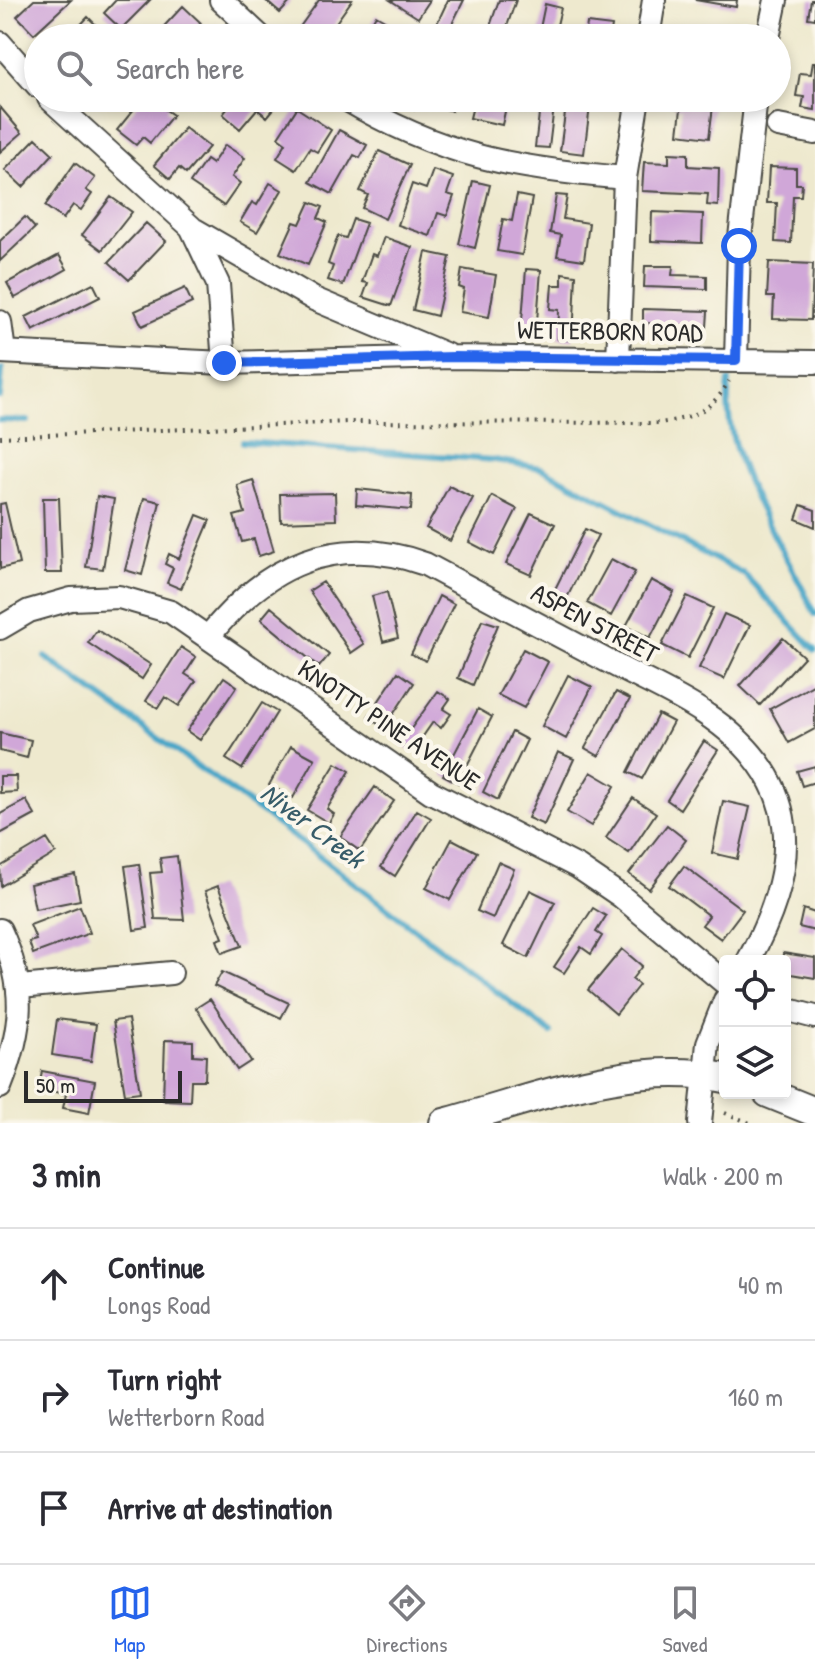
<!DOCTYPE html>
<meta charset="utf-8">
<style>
:root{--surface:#fff;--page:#f2f2f3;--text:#2b2b33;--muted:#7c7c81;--line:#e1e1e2;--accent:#2563eb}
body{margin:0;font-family:"Patrick Hand",sans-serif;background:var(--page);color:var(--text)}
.controls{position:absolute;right:24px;bottom:24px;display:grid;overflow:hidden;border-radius:8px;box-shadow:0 4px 12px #0003}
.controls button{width:72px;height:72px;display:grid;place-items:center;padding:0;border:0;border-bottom:2px solid var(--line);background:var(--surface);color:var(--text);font:40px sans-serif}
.scale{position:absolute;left:24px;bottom:20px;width:158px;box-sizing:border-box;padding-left:8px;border:4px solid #2b2b2b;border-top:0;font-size:22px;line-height:28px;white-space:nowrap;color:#2b2b2b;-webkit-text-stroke:6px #fbf7ec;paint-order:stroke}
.stop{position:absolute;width:24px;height:24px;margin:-18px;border:6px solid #2563eb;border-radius:50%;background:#fff}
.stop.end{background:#2563eb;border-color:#fff;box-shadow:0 2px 8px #0008}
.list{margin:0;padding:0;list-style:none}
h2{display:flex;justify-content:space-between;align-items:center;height:104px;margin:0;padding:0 32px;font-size:34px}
h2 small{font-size:26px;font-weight:400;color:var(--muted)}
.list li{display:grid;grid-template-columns:52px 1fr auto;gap:24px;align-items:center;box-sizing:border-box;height:112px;padding:0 32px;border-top:2px solid var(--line)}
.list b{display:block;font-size:30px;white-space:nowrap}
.list p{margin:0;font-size:26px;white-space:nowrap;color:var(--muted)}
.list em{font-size:26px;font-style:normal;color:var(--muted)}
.icon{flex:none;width:44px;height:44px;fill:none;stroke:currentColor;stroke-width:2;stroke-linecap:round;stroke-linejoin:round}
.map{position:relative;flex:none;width:815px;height:1123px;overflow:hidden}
.search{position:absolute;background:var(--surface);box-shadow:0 4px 12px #0003;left:24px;right:24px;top:24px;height:88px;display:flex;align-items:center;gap:20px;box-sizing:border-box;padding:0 28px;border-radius:44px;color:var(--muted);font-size:30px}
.sheet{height:440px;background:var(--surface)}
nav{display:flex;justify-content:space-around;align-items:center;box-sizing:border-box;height:112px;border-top:2px solid var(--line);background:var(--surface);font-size:22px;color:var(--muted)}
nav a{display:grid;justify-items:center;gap:4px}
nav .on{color:var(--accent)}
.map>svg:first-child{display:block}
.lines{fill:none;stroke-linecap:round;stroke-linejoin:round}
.stream{stroke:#48a6c7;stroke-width:6}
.building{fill:#d0a7d8}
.minor-casing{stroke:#484843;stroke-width:26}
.tertiary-casing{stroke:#484843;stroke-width:32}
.path{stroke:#484843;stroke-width:4;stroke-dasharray:2 6;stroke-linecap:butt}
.minor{stroke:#fff;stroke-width:22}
.tertiary{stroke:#fff;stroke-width:28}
.route{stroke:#2563eb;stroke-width:10}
.labels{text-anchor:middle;stroke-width:8;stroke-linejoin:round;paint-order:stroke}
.street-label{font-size:26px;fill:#2b2b2b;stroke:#fbf7ec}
.water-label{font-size:28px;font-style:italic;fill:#375c69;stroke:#fbf7ec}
</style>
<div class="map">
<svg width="815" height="1123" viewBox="0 0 815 1123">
<rect width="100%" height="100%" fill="#fbf7ec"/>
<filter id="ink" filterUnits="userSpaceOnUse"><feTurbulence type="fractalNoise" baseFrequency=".0125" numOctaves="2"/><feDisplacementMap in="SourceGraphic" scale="16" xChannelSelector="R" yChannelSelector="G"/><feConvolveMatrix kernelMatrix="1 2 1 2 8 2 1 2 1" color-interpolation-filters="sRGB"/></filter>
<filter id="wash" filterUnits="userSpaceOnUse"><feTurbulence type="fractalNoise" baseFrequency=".006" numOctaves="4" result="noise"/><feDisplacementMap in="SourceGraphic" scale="32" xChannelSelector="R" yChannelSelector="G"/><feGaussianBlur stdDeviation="1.8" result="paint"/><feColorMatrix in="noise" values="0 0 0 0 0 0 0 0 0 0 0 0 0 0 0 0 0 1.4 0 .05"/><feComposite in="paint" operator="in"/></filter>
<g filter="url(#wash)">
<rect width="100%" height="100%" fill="#eee9ce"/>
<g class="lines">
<path class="stream" d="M729,381C719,459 783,544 815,614
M0,397L2,369
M0,420L28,421
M243,442L495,460L541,468L744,574L815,650
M45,657L265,815L551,1033"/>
</g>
<g id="blocks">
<path class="building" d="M34,0H71L34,34L17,16Z
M116,0H150L121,29L104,13Z
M265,0H292L280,13Z
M319,0H352L325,38H292Z
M390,0H430L418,18Z
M448,0H464L445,38H439L432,34Z
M499,0H516L503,38H486Z
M695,0H737L736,7Z
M811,0H815V19L808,18Z
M545,4L561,8L554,38H538Z
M183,6L201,23L187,38H153Z
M376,15L390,23L381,38H363Z
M88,17L105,34L102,38H55L62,30L69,37Z
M587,23L612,26L610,38H585Z
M669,29L705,37V38H668Z
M813,62H815V110L802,108L804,97L796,96L800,73L811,74Z
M143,98H176L166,110L173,115L150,143L143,137L136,145L117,130Z
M236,98H283L267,117L257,109L240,129L223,114Z
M390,98H418L414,110Z
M431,98H468L465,108L454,105L452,111L430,104Z
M475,98H508L502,125L470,118Z
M541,98H555L549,148L535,147Z
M567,98H591L584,154L560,151Z
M677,98H714L709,138L678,134L681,109L675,108Z
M0,107L22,133L0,152Z
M297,108L331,130L317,152L310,148L296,170L277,158L286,143L278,137Z
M185,128L209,147L186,174L179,168L170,179L154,165Z
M339,130L367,145L360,158L354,155L332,194L310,182Z
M36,138L53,154L23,187L5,170Z
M225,145L245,158L232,177L240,183L224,206L190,183L206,160L212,164Z
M379,151L410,165L385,219L362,208L368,195L360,191Z
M669,153L688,154V166L719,168L718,206L707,205L708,194L642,191L644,162L669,163Z
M75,163L95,178L86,190L92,194L81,210L73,205L63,219L45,206Z
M769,167L796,168V184H802L801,196H793L791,243L775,242L777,203H767Z
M433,170L453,177L447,194L454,196L447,216L438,213L430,236L398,225L412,184L426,189Z
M473,181L490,185L475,248L459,244Z
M270,183L282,190L257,232L240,222L252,202L257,205Z
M517,195L532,198L522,255L497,251L503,219L512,221Z
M556,195L567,196L563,219L589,223L584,260L557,256L561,235L550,233Z
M111,197L132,212L102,250L82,235Z
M310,202L323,207L318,218L327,222L308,265L280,253L294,222L300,224Z
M652,212L703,214L702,243L651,241Z
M25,217L35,228L0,261V241Z
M353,219L366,223L343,285L328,280L333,266L328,264L338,236L346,238Z
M146,223L166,241L129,280L109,262Z
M384,237L412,247L391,306L363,297L368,283L362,282L372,254L377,256Z
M426,252L450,257L437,316L413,310Z
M59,255L67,269L15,298L7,283Z
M769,262L813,264L811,320L773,319L774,297H767Z
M645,266H673L672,275L707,276V289L644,287Z
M462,269L496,275L489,317L460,312L464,289L459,287Z
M526,269L541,270L536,334L521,333Z
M562,273L576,275L573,340L558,339L559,310L550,309L552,285H562Z
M93,283L100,297L33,331L26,317Z
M185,288L192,303L142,326L135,311Z
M643,309L708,311L707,327L643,323Z
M253,480L274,551L259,556L254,539L242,542L234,516L245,513L237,485Z
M449,486L473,498L450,541L426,528Z
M357,489L412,495L411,510L356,505Z
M335,493L336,520L281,522L280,494Z
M97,496L114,499L103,569L86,567Z
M492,496L517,509L494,555L469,542Z
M43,498H59L62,573H45Z
M144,498L160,502L142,575L125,570Z
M5,503L19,564L0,569V504Z
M801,505L815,510V527L796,519Z
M531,513L555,524L531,575L506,564Z
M197,515L210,520L181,589L167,583L173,568L165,564L169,554L179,559Z
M585,529L598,535L565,602L552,595Z
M611,559L635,572L611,616L587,603Z
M651,580L674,592L650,638L626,626Z
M323,582L364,644L351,653L309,591Z
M387,592L398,638L383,642L372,596Z
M439,596L454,604L426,661L411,654Z
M687,596L713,608L688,658L662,645Z
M271,607L329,655L319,667L261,619Z
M724,614L750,625L724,679L699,668Z
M482,620L498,625L473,685L458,678Z
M97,630L151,665L142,679L88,643Z
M783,638L804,657L760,705L740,686Z
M181,647L196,657L185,674L196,681L179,706L165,697L158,708L146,701Z
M523,649L548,662L524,708L498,695Z
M398,672L414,683L384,728L368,717Z
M568,675L592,687L566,739L542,726Z
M224,677L237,686L200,740L187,731Z
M815,684V729L789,743L770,709Z
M438,691L450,699L443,709L451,714L441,728L433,722L412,752L400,744Z
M616,692L630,699L599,756L585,748Z
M262,703L277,712L242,769L226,759Z
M478,709L492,717L458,783L443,775Z
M658,714L673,722L642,779L628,772Z
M512,732L527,740L498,800L483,792Z
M0,733L31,740L27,758L0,751Z
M704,741L718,750L680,809L667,800Z
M291,746L315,759L293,798L269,785Z
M558,752L574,759L544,825L528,818Z
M336,763L350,771L327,809L334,814L329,823L307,810Z
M815,766V782L802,786L797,771Z
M591,772L615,786L591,826L567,812Z
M0,776H16L17,792L0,793Z
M375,787L394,801L360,851L340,837Z
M633,798L656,813L629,853L606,838Z
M26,800L35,815L0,834V814Z
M723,801L750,807L738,859L712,853Z
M417,810L431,818L395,876L381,867Z
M667,825L686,840L649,889L629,874Z
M47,839L56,853L1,886L0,867Z
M452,839L477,852L450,900L426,888Z
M177,856L184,920L155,919L150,873L162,872L160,858Z
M498,862L514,869L493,918L477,911Z
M139,864L148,928L134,930L125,866Z
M684,866L743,910L721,939L702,925L709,916L669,886Z
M75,874L80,900L35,909L30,884Z
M218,886L242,946L222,953L217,940L223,938L205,891Z
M530,890L555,902L528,958L503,945Z
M80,906L90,933L33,954L29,942L36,940L30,925Z
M593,908L606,916L596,932L602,936L591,954L581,947L564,973L554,967Z
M803,909L815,913V931L799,927Z
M622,949L642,966L632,979L639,985L616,1014L588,990Z
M783,953L815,958V978L785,973Z
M222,972L289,1003L281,1018L214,986Z
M210,999L251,1061L237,1070L196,1008Z
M57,1019L96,1024L91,1061L52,1055Z
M128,1019L140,1092L125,1094L113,1021Z
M165,1040L193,1041V1055L206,1056L205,1080H191L190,1101L163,1100Z
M42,1071L95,1081L89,1113L63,1108L66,1094L39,1089Z"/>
</g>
</g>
<g filter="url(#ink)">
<use href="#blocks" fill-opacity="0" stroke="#484843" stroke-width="2"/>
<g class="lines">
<g class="minor-casing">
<path id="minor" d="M221,0L262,38
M648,38L654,0
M768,38L776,0
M0,43L38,86
M49,98L191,227L218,284L224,363
M344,98C441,156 514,169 625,178
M778,126L815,133
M195,230L314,299L447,355
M0,322L4,352
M0,352L224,363L453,357L815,362
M618,360L625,178L638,98
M736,360L739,246L756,98
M0,628L29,611L71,599L119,597L171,612L431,792L578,867L622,897L725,983
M209,636C266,565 335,532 425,564C488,598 550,631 613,664C643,680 676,694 704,713C805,780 802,864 748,961
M0,930C27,987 23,1029 0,1087
M20,987L171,973
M785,1009L815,1017
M700,1123L708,1043L725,1000"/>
</g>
<g class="tertiary-casing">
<path id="tertiary" d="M768,1093L815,1112
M444,1123C535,1099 630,1059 725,1078"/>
</g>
<path class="path" d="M0,437L347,422L660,423C692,418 712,411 729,381
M725,1113L750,1123"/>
<use href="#minor" class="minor"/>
<use href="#tertiary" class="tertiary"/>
</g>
</g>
<g class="lines" filter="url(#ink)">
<path class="route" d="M224,363L453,357L736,360L739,246"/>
</g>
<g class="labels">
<g class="street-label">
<text transform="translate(610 331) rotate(1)" y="9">WETTERBORN ROAD</text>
<text transform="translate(595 623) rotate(28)" y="9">ASPEN STREET</text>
<text transform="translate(389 725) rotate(34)" y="9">KNOTTY PINE AVENUE</text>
</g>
<g class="water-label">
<text transform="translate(313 825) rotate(37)" y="10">Niver Creek</text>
</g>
</g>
</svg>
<div class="controls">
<button><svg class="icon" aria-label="locate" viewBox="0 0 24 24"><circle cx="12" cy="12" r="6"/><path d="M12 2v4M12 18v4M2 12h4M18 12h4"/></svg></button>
<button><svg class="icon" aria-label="layers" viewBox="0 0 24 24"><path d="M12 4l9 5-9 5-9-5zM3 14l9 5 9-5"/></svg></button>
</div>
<div class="scale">50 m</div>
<div class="stop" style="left:739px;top:246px"></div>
<div class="stop end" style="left:224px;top:363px"></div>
<div class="search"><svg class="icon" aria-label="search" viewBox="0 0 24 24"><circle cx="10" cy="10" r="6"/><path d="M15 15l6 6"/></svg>Search here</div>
</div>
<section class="sheet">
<h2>3 min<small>Walk · 200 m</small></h2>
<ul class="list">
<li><svg class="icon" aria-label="ahead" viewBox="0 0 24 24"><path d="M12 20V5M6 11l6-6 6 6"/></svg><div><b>Continue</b><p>Longs Road</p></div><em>40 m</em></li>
<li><svg class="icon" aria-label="right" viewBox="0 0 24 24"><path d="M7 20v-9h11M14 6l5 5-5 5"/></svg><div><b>Turn right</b><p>Wetterborn Road</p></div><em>160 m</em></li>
<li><svg class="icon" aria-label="arrive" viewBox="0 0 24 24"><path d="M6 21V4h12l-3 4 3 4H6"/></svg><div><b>Arrive at destination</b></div></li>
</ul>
</section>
<nav>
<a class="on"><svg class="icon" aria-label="map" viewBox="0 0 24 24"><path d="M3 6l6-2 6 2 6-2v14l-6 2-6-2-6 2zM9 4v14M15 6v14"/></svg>Map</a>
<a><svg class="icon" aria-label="directions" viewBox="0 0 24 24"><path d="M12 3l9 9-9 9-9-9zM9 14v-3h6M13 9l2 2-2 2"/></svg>Directions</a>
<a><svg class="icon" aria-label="saved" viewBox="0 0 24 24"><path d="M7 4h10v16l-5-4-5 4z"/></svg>Saved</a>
</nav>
